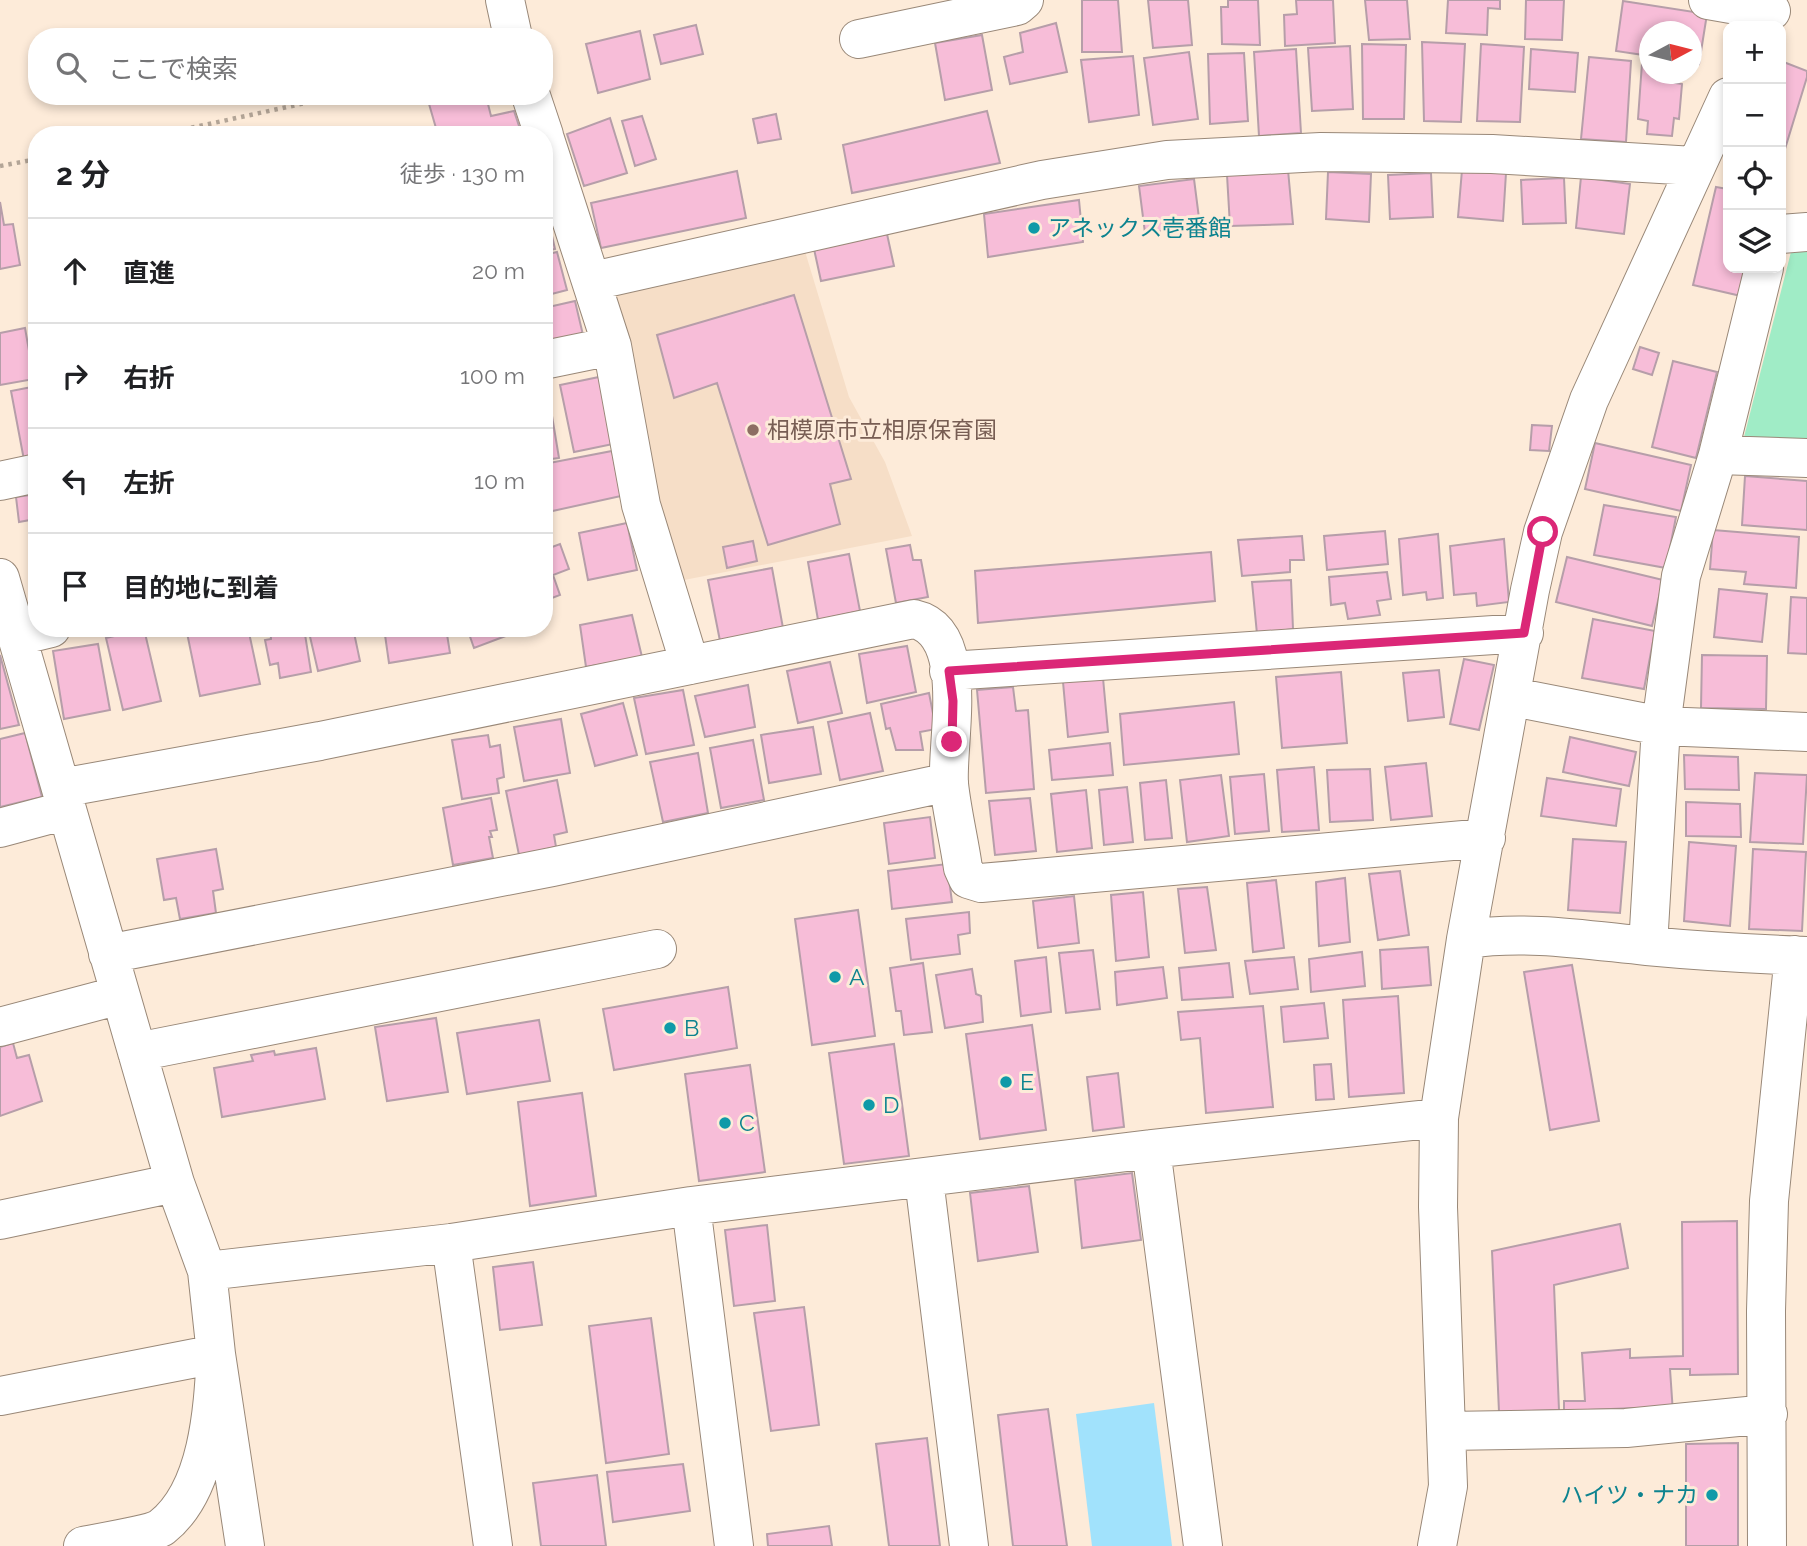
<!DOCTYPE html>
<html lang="ja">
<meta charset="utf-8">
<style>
:root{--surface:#fff;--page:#f6f6f6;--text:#202124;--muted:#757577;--line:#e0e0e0}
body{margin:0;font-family:Raleway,"Noto Sans JP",sans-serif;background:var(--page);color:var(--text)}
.controls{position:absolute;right:21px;top:21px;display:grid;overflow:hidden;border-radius:14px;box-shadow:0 4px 10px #0003}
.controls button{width:63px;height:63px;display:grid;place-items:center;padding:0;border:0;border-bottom:2px solid var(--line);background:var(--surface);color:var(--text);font:35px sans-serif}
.compass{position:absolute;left:1639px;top:21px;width:63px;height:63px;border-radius:50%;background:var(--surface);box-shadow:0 4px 10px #0003;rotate:83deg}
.stop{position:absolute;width:21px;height:21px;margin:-16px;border:5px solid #db2777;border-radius:50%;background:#fff}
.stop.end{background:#db2777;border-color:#fff;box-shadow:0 2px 7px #0008}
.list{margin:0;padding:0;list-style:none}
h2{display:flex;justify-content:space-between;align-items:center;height:91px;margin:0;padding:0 28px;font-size:30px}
h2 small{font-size:23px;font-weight:400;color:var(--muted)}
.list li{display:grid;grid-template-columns:46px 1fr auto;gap:21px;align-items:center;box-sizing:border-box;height:105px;padding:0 28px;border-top:2px solid var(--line)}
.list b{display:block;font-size:26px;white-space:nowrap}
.list em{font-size:23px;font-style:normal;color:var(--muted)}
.icon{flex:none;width:38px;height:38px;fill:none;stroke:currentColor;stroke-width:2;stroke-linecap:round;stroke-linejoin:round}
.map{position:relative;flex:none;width:1807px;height:1546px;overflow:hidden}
.search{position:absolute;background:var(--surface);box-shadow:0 4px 10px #0003;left:28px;top:28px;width:525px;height:77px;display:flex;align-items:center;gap:18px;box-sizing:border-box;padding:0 24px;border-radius:28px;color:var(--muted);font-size:26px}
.panel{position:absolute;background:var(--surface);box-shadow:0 4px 10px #0003;left:28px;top:126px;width:525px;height:511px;border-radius:28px}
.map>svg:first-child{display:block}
.built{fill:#f6dec7}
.green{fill:#a0ecc6}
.water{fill:#a1e2fc}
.building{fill:#f7bdd8;stroke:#b69ea9;stroke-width:2}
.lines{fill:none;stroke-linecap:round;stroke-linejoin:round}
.minor-casing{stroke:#998878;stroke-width:40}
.path{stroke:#b3a597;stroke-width:4.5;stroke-dasharray:3.5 5;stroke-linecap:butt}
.minor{stroke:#fff;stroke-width:38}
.route{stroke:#db2777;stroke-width:9}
.culture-dot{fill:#0f9aa8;stroke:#fdebd9;stroke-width:2.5}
.education-dot{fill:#8d6e63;stroke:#fdebd9;stroke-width:2.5}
.labels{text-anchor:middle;stroke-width:6;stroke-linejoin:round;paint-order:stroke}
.culture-label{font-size:23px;fill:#0d838f;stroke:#fdebd9;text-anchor:start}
.education-label{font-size:23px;fill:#785e54;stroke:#fdebd9;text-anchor:start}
</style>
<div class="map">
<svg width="1807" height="1546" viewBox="0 0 1807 1546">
<rect width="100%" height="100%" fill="#fdebd9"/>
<path class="built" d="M804,248L849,397L885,462L912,536L684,580L663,522L610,295Z"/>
<path class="green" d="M1793,244L1807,245V442L1744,437Z"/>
<path class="water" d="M1154,1403L1172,1546H1092L1076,1414Z"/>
<path class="building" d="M1082,0H1118L1122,52H1082Z
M1148,0H1188L1192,45L1153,48Z
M1228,0H1258L1260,45L1222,44L1221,7H1228Z
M1296,0H1333L1335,43L1285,46L1284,15L1297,14Z
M1365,0H1407L1410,39L1369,40Z
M1448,0H1500V9L1488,8L1487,35L1446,33Z
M1526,0H1564L1562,40L1525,39Z
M1623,1L1707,14L1699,64L1692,63V32H1650V56L1616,51Z
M1056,23L1067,72L1010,84L1004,57L1023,52L1020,33Z
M696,25L703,54L661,64L654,35Z
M640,31L650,79L598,93L586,44Z
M982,35L992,90L945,100L935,43Z
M1422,42L1465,44L1461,122L1424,121Z
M1362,44L1406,45L1404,119H1363Z
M1481,44L1524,47L1520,122L1477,121Z
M1350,46L1353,109L1312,111L1308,48Z
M1296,49L1301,133L1259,136L1254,52Z
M1531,49L1578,53L1575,92L1529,89Z
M1189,52L1198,119L1153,125L1144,58Z
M1244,53L1248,121L1210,124L1208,54Z
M1133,56L1139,115L1089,122L1081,60Z
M1589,57L1631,61L1626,142L1581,139Z
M1781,61L1807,71V77L1781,162Z
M1642,63L1650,64V74H1676L1675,83L1682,84L1679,119L1674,118L1672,136L1647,134L1648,121L1638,119Z
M486,96L491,116L514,111L522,135H438L427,97Z
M987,111L1000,163L852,193L843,145Z
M776,114L781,139L758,143L753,119Z
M642,116L656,159L635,166L622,121Z
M610,118L627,173L584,186L567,134Z
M1288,170L1293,224L1230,226L1227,175Z
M1462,170L1506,173L1503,221L1458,217Z
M737,171L746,218L601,248L591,203Z
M1328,172L1371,174L1369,222L1326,219Z
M1431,173L1433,217L1390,219L1388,175Z
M1581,177L1630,184L1624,234L1576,228Z
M1564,178L1566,223L1523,224L1521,180Z
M1194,179L1200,226L1145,233L1139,186Z
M1716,187L1728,189V268H1748L1741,296L1693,285Z
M1079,200L1083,242L988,257L984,214Z
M544,201L555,249L544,251Z
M0,202L4,225L13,224L20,265L0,269Z
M887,234L894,266L821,281L814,249Z
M557,252L567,290L544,296V255Z
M794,295L851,479L830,484L840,524L768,545L717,383L674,398L657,335Z
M575,301L583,335L544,344V308Z
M25,328L34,379L0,385V333Z
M1640,347L1659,353L1652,375L1633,369Z
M1673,361L1717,372L1696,458L1652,447Z
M599,377L613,444L574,452L560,385Z
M37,386V457L24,460L11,391Z
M549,398L559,458L544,460V399Z
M1532,425L1552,426L1549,451L1530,450Z
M1595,443L1691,465L1681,511L1585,489Z
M612,451L621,496L548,512L544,464Z
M1745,476L1807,481V530L1742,525Z
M37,494V540H32L30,520L19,522L16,497Z
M1604,505L1676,517L1666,568L1594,555Z
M627,523L637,570L588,580L579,533Z
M1713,530L1799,537L1796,588L1744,584L1746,572L1710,569Z
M1385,531L1388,564L1327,570L1324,536Z
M1438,534L1443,598L1427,600L1426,592L1403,595L1399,539Z
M1302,536L1304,560H1290V572L1242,576L1238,540Z
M1504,539L1509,602L1477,606L1476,593L1454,595L1450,546Z
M753,541L757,561L727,568L723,547Z
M560,544L569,569L553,575L560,595L544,601V550Z
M910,545L913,560H921L928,597L896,603L886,549Z
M1211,552L1215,601L978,623L975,571Z
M849,554L860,611L818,620L808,562Z
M1567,557L1663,580L1652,626L1556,602Z
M772,568L783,628L720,641L708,580Z
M1387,572L1391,599L1377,601L1380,615L1348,619L1345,603L1331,605L1329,577Z
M1291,580L1293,629L1257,634L1252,582Z
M1719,589L1767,594L1762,642L1714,637Z
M1791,597L1807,598V654L1788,653Z
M632,615L642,657L586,667L580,625Z
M1593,619L1655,631L1644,689L1582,678Z
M186,628H248L260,684L200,696Z
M270,628H304L311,672L280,678L278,663L270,665L265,640L271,639Z
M308,628H353L360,661L318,671Z
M384,628H446L450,653L389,663Z
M467,628H518L519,631L474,648Z
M144,629L161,701L123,710L106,638Z
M98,644L110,710L64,719L53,651Z
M907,646L916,692L867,703L859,654Z
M0,655L19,725L0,729Z
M1702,655L1767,656L1766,709L1701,708Z
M1464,659L1494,665L1479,730L1450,724Z
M830,662L842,713L798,723L787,671Z
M1439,670L1444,717L1408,721L1403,673Z
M1341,672L1347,743L1282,748L1276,677Z
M1103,678L1108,732L1068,737L1063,682Z
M748,685L755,727L705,737L695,696Z
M1013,687L1016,711L1028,710L1034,789L986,793L977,690Z
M683,690L694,745L646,754L634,698Z
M929,693L936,729L920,732L923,750H896L890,728L886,729L881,704Z
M1234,702L1239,754L1124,765L1120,714Z
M623,703L637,755L595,766L581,714Z
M870,713L883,771L840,780L828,722Z
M561,719L570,773L524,781L514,727Z
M813,727L821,774L769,783L761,735Z
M25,733L42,797L0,807V739Z
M488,735L490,747L500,745L504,777L497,779L499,793L462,799L452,740Z
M1570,737L1636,752L1629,786L1563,772Z
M753,740L764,800L721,808L710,748Z
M1110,743L1113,775L1052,780L1049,750Z
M698,753L708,813L663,822L650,762Z
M1684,755L1738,757L1739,790L1685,789Z
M1426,763L1432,816L1391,820L1385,767Z
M1314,767L1319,830L1282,832L1277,770Z
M1370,769L1373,820L1330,822L1327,770Z
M1755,773L1807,775L1803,844L1750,842Z
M1264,774L1269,831L1235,834L1230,777Z
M1221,775L1229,836L1187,842L1180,780Z
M1547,778L1621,789L1616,826L1541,816Z
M557,780L567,832L554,835L556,847L519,855L506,791Z
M1166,780L1172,838L1145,840L1140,783Z
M1127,787L1133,842L1104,845L1099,790Z
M1086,790L1092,848L1057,852L1051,794Z
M491,798L497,830L490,831L492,837H489L493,858L453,865L443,808Z
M1030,798L1036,851L995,855L989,801Z
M1686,802L1740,804L1741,837L1686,836Z
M930,817L935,858L889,864L884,823Z
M1573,839L1626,842L1620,913L1568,910Z
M1689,842L1736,846L1730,926L1684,921Z
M216,849L223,889L213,891L216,913L180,919L176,898L164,900L157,859Z
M1753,849L1806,852L1802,931L1749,929Z
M947,864L952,902L892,909L888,871Z
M1400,871L1409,935L1378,940L1369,874Z
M1345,878L1350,942L1319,946L1316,882Z
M1276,880L1284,948L1253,952L1247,883Z
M1207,887L1216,950L1185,953L1178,889Z
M1143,892L1149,957L1116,961L1111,895Z
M1074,896L1079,943L1038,948L1033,901Z
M858,910L875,1036L812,1045L795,919Z
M969,912L970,933L958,935L960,954L911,960L906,919Z
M1428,947L1431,985L1382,989L1380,950Z
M1093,950L1100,1009L1066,1013L1059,953Z
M1362,952L1365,986L1311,992L1309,959Z
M1046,957L1051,1012L1021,1016L1015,961Z
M1294,957L1298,989L1250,994L1245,961Z
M923,963L932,1032L904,1035L901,1011H896L890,968Z
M1229,963L1233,997L1182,1000L1179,968Z
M1572,965L1599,1121L1550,1130L1524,972Z
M1163,967L1167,998L1117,1005L1115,972Z
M972,969L976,994L981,996L983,1022L945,1028L936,975Z
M728,987L737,1048L614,1070L603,1009Z
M1398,996L1404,1093L1349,1097L1343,1000Z
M1324,1003L1328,1038L1284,1042L1281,1007Z
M1263,1006L1273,1107L1206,1113L1200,1038L1181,1040L1178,1012Z
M436,1018L448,1092L387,1101L375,1027Z
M539,1020L550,1081L467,1094L457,1033Z
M1032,1025L1046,1130L980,1139L966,1034Z
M13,1043L17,1058L29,1055L42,1101L0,1116V1047Z
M894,1044L909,1156L844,1164L829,1053Z
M316,1048L325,1099L222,1117L214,1068L253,1061L251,1055L274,1051L275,1055Z
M1331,1064L1334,1099L1316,1100L1314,1065Z
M750,1065L765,1172L699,1181L685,1074Z
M1118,1073L1124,1127L1093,1131L1087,1077Z
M582,1093L596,1196L530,1206L518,1102Z
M1132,1173L1141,1240L1082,1248L1075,1180Z
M1029,1186L1038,1252L978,1261L970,1193Z
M1737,1221L1738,1374L1690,1375V1369H1670L1673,1413L1633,1414V1408L1564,1411V1401H1585L1582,1353L1630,1349V1358L1683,1356L1682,1222Z
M1620,1224L1628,1268L1554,1285L1559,1410L1499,1412L1492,1251Z
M767,1225L775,1301L734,1306L725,1230Z
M533,1262L542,1325L500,1330L493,1267Z
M804,1307L819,1425L771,1431L754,1313Z
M651,1318L669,1454L606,1463L589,1326Z
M1048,1409L1067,1546H1013L998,1415Z
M927,1438L940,1546H889L876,1444Z
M1738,1443V1546H1686V1444Z
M683,1464L690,1511L613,1522L607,1472Z
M597,1475L606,1546H541L533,1483Z
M829,1526L832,1546H768L767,1534Z"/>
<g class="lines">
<g class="minor-casing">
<path id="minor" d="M505,0L513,37
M1708,0L1771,11
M859,39L1017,6L1024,0
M531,96L544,135
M544,136L612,346L641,505L690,665
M1781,234L1807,232
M593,281L1042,180L1167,160L1321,152L1492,154L1694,166
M544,360L612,346
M1718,455L1807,458
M0,481L37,473
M0,578L175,1183L207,1271L216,1354L245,1546
M18,636L51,628
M949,671L1524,633
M1513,697L1661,726L1807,732
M61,788L320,741L914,619C972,632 946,742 949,784C952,812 959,840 963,868L968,879L981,883L1486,838
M0,828L67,810
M1466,939C1528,930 1586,940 1647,946C1700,951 1754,954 1807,956
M1648,946L1661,726L1681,576L1718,455L1764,268
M108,954L552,867L949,782
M0,1027L120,995
M137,1052L657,949
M1151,1149L1203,1546
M924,1179L969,1546
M691,1206L734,1546
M0,1220L175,1183
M451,1243L493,1546
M207,1271L451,1243L691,1206L1151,1149L1439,1118
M0,1396L216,1354C213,1408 209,1490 162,1527C153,1534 98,1543 83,1546
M1446,1431L1626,1428L1768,1414
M1437,1546L1448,1486L1438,1207L1439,1118L1466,939L1530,590L1543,532L1589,400L1728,97
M1767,1546L1766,1311L1769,1201L1794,955"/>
</g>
<path class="path" d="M158,135L338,96
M0,166L37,159"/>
<use href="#minor" class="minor"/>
</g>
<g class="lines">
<path class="route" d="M952,742L953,701L949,671L1524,633L1543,532"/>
</g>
<g class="culture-dot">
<circle cx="1034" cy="228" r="7"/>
<circle cx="835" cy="977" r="7"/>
<circle cx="670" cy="1028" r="7"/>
<circle cx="1006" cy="1082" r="7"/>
<circle cx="869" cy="1105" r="7"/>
<circle cx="725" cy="1123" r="7"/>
<circle cx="1712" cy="1495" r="7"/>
</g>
<circle class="education-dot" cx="753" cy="430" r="7"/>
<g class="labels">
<g class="culture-label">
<text x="1048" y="236">アネックス壱番館</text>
<text x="849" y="985">A</text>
<text x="684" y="1036">B</text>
<text x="1020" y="1090">E</text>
<text x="883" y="1113">D</text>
<text x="739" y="1131">C</text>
<text x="1698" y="1503" text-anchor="end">ハイツ・ナカ</text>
</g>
<g class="education-label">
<text x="767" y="438">相模原市立相原保育園</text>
</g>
</g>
</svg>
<div class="controls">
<button>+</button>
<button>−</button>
<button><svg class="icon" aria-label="locate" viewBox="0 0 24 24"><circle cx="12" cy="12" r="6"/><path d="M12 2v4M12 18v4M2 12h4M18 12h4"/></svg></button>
<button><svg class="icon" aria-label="layers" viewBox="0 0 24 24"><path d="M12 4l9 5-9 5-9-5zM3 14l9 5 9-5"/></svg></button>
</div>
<svg class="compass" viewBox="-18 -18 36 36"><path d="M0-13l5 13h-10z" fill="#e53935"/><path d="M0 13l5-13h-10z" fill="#757577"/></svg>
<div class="stop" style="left:1543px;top:532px"></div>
<div class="stop end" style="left:952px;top:742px"></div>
<div class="search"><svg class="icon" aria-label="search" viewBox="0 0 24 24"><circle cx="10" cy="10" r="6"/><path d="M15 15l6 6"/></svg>ここで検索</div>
<section class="panel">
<h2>2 分<small>徒歩 · 130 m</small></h2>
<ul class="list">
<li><svg class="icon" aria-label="ahead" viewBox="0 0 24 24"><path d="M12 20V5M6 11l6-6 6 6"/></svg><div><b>直進</b></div><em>20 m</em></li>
<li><svg class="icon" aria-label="right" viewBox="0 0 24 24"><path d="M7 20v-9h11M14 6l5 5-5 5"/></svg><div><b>右折</b></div><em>100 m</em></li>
<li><svg class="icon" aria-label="left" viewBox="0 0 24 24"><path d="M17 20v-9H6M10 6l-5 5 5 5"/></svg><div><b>左折</b></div><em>10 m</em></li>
<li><svg class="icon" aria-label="arrive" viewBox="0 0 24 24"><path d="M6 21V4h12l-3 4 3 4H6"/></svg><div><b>目的地に到着</b></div></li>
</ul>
</section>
</div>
